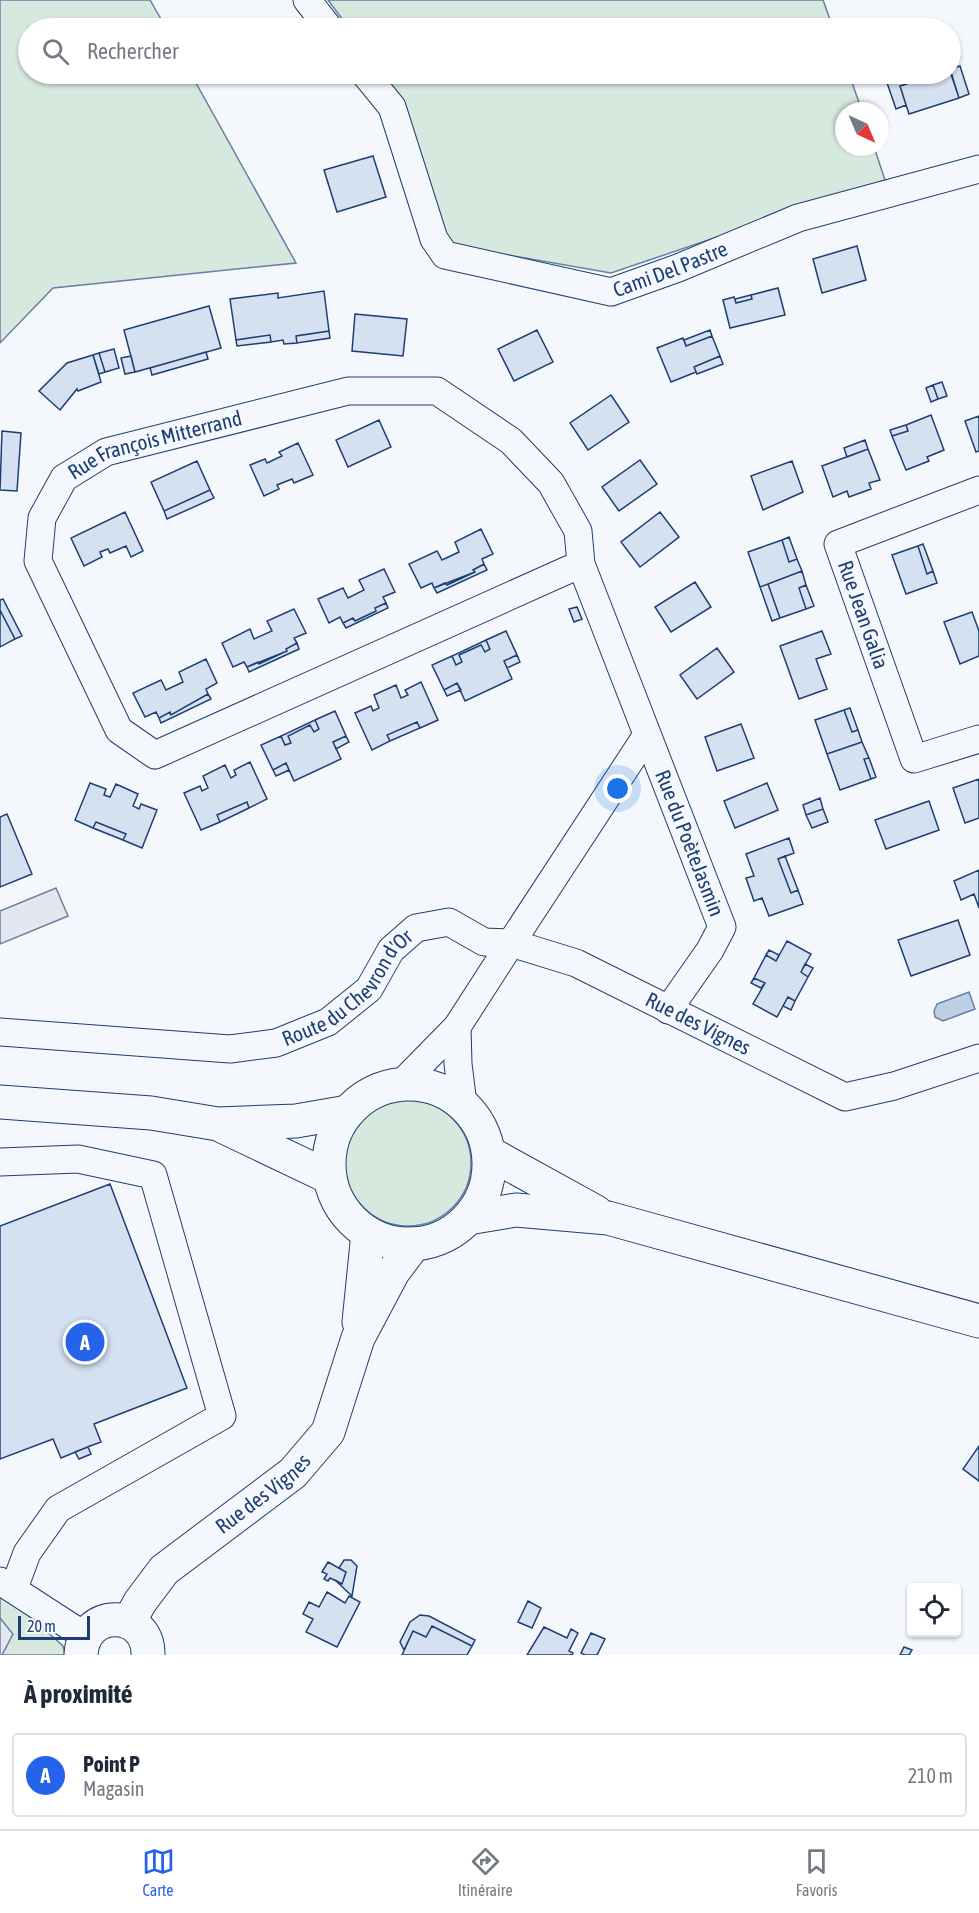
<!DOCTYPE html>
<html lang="fr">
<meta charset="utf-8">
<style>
:root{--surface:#fff;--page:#f6f6f7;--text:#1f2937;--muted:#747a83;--line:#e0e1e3;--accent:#2563eb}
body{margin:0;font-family:"Asap Condensed",sans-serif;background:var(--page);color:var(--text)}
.controls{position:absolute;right:18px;bottom:18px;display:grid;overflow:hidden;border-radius:6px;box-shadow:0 2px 4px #0004}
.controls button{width:54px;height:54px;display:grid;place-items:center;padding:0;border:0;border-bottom:2px solid var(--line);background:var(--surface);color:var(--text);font:30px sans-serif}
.compass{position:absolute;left:835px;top:102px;width:54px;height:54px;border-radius:50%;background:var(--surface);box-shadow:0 2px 4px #0004;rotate:136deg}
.scale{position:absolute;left:18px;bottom:15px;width:72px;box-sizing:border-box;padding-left:6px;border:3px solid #1d3f73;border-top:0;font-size:16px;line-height:21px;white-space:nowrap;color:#1d3f73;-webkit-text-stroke:4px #f4f7fb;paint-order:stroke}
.you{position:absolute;left:618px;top:789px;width:21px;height:21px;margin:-15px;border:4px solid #fff;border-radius:50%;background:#1a73e8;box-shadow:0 0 0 9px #1a73e833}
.badge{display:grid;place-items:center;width:39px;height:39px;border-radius:50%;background:var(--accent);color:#fff;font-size:20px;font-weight:700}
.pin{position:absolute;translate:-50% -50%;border:3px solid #fff;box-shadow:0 2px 6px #0006}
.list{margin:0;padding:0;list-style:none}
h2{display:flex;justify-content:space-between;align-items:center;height:78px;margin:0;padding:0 24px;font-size:26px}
h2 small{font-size:20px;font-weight:400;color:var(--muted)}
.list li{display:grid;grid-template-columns:39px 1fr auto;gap:18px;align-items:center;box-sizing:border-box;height:84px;margin:0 12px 12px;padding:0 12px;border:2px solid var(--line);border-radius:6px}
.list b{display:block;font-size:22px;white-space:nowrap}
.list p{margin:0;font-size:20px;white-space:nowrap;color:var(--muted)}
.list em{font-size:20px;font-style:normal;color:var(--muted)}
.icon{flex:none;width:33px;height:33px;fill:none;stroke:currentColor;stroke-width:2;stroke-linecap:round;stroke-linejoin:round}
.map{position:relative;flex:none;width:979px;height:1655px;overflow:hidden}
.search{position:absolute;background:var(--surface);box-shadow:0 2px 4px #0004;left:18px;right:18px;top:18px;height:66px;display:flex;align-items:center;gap:15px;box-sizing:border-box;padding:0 21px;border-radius:33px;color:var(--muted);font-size:22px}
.sheet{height:174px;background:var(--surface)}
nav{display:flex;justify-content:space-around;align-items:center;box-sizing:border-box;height:84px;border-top:2px solid var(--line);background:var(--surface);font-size:16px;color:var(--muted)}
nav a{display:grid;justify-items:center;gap:3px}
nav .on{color:var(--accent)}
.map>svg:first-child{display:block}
.green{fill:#d7e8df;stroke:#687fa3;stroke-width:1.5}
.parking{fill:#e3e8f0;stroke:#687fa3;stroke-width:1.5}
.water{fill:#bed0e5;stroke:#687fa3;stroke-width:1.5}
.building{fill:#d5e0f0;stroke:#1d3f73;stroke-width:1.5}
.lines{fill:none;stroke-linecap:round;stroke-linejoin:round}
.minor-casing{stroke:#1d3f73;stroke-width:29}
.major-casing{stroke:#1d3f73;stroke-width:35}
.minor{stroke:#f4f7fb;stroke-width:27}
.major{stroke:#f4f7fb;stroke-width:33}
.labels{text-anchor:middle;stroke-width:4.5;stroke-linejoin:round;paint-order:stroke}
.street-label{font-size:21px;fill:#1d3f73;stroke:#f4f7fb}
</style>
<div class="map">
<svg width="979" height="1655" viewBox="0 0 979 1655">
<rect width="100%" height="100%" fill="#f4f7fb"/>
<path class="green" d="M0,0H150L166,28H28V74H191L296,263L53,288L0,343Z
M328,0H823L833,28H349Z
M383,74H849L862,111H844V147H874L885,180L611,273L446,244L400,98Z
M345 1163a63 63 0 1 1 126 0a63 63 0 1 1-126 0Z
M0,1597L17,1605L63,1646L65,1655H0Z"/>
<path class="parking" d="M56,888L68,916L0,944V911Z
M0,1618L13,1634L2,1655H0Z"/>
<path class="water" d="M969,992L975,1009L943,1021L935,1017L934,1011L937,1004Z"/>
<path class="building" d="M960,66L969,94L959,98L950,69Z
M950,71L959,98L909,114L900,86L937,74H950Z
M884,74H906L909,83L900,86L906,105L896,109Z
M373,156L386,197L337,212L324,170Z
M857,246L866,280L822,293L813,259Z
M778,288L785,315L730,328L723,300L734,297L736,303L752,299L751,295Z
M324,291L329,331L296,336L297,343L284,344L283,340L271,342L270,335L236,340L230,299L278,293V298Z
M751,295L752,299L736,303L735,299Z
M209,306L221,348L135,372L124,330Z
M355,314L407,319L403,356L352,351Z
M537,330L553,362L514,381L498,349Z
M710,330L712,336L686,346L684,340Z
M329,331L330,338L297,343L296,336Z
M270,335L271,342L237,346L236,340Z
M712,336L720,356L694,367L696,372L671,382L657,348L683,338L686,346Z
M114,349L119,368L105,372L99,353Z
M206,352L208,359L152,375L150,368Z
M99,353L105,372L99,374L93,355Z
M93,355L101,382L78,391L77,389L60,410L39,391L67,363Z
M131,356L135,372L125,374L121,358Z
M720,356L723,364L697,374L694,367Z
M942,382L947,396L938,399L933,385Z
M933,385L938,399L931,402L926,388Z
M611,395L629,422L588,450L570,423Z
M931,415L944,450L927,457L929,461L906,470L892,436L908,431L906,425Z
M979,416V451L976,452L965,421Z
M379,420L391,447L348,467L336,440Z
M906,425L908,431L892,436L890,430Z
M2,431L21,433L17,491L0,490Z
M865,440L868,449L847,457L844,448Z
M298,443L313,475L294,483L292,479L277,485L279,489L264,496L250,465L265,459L267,463L282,456L279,452Z
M868,449L880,480L869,483L871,489L849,497L847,491L833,497L822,466Z
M640,460L657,484L619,511L602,487Z
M197,461L210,490L164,511L151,482Z
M792,461L803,492L763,510L751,476Z
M210,490L214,498L167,519L164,511Z
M125,512L143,551L131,557L126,546L110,553L108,549L100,552L102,557L84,566L71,538Z
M660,512L679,537L640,567L621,542Z
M481,529L493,554L482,559L484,564L473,570L475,572L447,585L445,583L434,588L432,583L421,588L409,564L437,551L442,560L459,552L455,542Z
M789,537L797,559L789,562L782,540Z
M782,540L789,562L797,559L802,571L760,587L748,552Z
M923,544L933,571L927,574L918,546Z
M918,546L927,574L933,571L937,583L906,594L892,555Z
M484,564L487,570L437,593L434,588L475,572L473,570Z
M384,569L395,592L383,597L386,603L375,608L376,611L355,621L353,618L343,623L340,617L329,623L318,599L343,588L348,598L364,590L359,580Z
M802,571L806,585L799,588L806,609L780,618L768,584Z
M695,582L711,607L671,632L655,607Z
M768,584L780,618L772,621L760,587Z
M806,585L814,606L806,609L799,588Z
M3,599L22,636L15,639L0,610V600Z
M386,603L388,608L346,628L343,623L353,618L355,621L376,611L375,608Z
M577,607L582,619L574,622L569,609Z
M294,609L306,633L294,638L297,643L286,649L287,651L259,664L258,662L247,667L244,662L233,667L222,643L250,629L254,639L272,631L267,621Z
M0,610L15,639L0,647Z
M972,612L979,631V656L960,664L944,622Z
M506,631L517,655L504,661L512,679L465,701L457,683L444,690L432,665L452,656L456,665L462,662L459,655L481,645L485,652L490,649L486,640Z
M822,631L831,654L816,659L827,689L799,699L780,646Z
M486,640L490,649L485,652L481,645L459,655L462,662L456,665L452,656Z
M297,643L299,649L249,672L247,667L287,651L286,649Z
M717,648L734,672L697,699L680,675Z
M517,655L520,662L507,668L504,661Z
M206,659L217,683L206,689L208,694L171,715L170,712L159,718L156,712L145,717L133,693L161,680L166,690L183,682L179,672Z
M421,682L438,720L420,728L417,722L387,735L390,741L372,750L355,713L371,706L373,711L379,708L374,695L396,685L401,698L408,695L405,690Z
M457,683L461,690L447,696L444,690Z
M208,694L211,699L161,723L159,718L170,712L171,715Z
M850,708L858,730L852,732L844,710Z
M844,710L852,732L858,730L862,742L827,754L815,720Z
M335,711L346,736L333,742L341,759L294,781L286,763L273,770L261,745L281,736L285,745L291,743L288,736L310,725L314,732L319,729L315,720Z
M315,720L319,729L314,732L310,725L288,736L291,743L285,745L281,736Z
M417,722L420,728L390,741L387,735Z
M741,724L754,758L717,771L705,737Z
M346,736L349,742L336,749L333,742Z
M862,742L869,758L864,759L871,779L840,790L827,754Z
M869,758L876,777L871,779L864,759Z
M250,762L267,799L249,808L247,802L217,815L220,822L201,830L184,793L200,786L202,791L208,788L203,776L225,765L231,778L236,775L234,770Z
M286,763L289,770L276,776L273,770Z
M979,779V818L965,823L953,788Z
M90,783L106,789L104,795L110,797L116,784L138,794L133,806L139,809L141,804L157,810L142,848L123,840L126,834L96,822L93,828L75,820Z
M767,783L778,810L735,828L724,801Z
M820,798L823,809L806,815L803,805Z
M929,801L939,830L886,849L875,820Z
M247,802L249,808L220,822L217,815Z
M823,809L828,822L812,828L806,815Z
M7,814L32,874L0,887V817Z
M96,822L126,834L123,840L93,828Z
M789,838L794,853L778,859L791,893L798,890L803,904L769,916L762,898L754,901L746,878L754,876L746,854Z
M785,856L798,890L791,893L778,859Z
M979,870V908L974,894L961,900L954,881Z
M958,920L970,955L911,976L898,940Z
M787,941L811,954L801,972L808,977L795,1001L788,997L777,1017L753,1004L765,983L754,978L766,955L776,961Z
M769,950L779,955L776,961L766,955Z
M805,964L813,968L808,977L801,972Z
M754,978L765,983L761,988L751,983Z
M788,997L795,1001L791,1010L783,1006Z
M110,1184L187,1388L94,1424L101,1442L90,1446L61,1458L53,1439L0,1459V1226Z
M979,1446V1481L963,1469Z
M88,1447L91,1454L79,1459L75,1452Z
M344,1560H351L357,1566L352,1596L335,1580L342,1584L346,1572L339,1568Z
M328,1562L346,1572L342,1584L330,1578L328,1581L324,1579L327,1574L322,1572Z
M327,1592L345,1603L349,1596L360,1602L337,1647L306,1632L313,1619L303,1614L309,1602L319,1607Z
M528,1601L541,1608L532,1628L518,1622Z
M420,1615L429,1616L475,1640L472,1646L432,1626L426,1637L413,1631L404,1650L400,1642L410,1622Z
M432,1626L472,1646L467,1655H402L413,1631L426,1637Z
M544,1627L567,1638L571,1629L578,1633L569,1651L573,1653L572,1655H527Z
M591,1633L605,1639L597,1655H585L581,1653Z
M904,1647L912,1650L909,1655H900Z"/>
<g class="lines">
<g class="minor-casing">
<g id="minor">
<path d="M307,0L329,28"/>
<path id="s1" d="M365,74L392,107L434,239L445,255L611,292L678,268L798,218L979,169"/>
<path id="s2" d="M979,490L838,544L914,759L979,739"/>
<path id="s3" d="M581,564L155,755L119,730L38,561L42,518L64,478L106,452L348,391H437L511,441L551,483L578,531L581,564L722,927L710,950L668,1010"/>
<path d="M457,1027L458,1064L463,1104"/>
<path id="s4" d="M0,1032L230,1049L276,1043L328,1022L369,989L391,950L416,928L449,922L484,942L511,943L647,735"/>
<path id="s5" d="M401,1084L457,1027L511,943L576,963L845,1097L894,1086L979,1058"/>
<path d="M0,1162L78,1159L153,1175L222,1416L58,1509L27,1553L14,1588"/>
<path d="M0,1581L85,1636"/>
</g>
</g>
<g class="major-casing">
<g id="major">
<circle cx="409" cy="1164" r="80"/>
<path d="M0,1102L151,1113L218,1124L296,1121L348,1112"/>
<path d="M222,1126L329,1177"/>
<path d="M489,1153L596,1212"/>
<path d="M468,1218L516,1210L608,1218L979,1321"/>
<path d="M359,1322L368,1233"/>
<path id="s6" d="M129,1622L140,1602L164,1570L293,1473L328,1432L358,1338L393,1272L414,1244"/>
<path d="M81,1655C83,1607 149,1609 148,1655"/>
</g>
</g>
<use href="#minor" class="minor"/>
<use href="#major" class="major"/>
</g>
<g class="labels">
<g class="street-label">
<text dy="7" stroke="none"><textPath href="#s1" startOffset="434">Cami Del Pastre</textPath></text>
<text dy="7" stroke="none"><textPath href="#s3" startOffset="885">Rue François Mitterrand</textPath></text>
<text dy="7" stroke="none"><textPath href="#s2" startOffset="226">Rue Jean Galia</textPath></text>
<text dy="7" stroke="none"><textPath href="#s3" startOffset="1710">Rue du PoèteJasmin</textPath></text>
<text dy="7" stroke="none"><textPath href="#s4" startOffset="370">Route du Chevron d'Or</textPath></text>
<text dy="7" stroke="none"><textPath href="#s5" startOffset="384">Rue des Vignes</textPath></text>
<text dy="7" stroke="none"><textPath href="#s6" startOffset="188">Rue des Vignes</textPath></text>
</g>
</g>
</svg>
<div class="controls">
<button><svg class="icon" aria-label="locate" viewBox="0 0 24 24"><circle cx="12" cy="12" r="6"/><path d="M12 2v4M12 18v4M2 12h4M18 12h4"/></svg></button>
</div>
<svg class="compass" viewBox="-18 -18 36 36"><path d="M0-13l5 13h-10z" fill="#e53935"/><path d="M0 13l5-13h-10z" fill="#747a83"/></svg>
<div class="scale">20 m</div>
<div class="you"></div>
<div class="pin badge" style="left:85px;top:1342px">A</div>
<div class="search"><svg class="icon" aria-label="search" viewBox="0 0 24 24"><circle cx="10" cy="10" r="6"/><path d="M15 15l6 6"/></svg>Rechercher</div>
</div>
<section class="sheet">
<h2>À proximité<small></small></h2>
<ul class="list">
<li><span class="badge">A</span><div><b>Point P</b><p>Magasin</p></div><em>210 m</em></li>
</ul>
</section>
<nav>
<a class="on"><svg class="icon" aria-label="map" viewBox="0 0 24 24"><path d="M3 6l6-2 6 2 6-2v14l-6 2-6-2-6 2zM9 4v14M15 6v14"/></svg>Carte</a>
<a><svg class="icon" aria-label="directions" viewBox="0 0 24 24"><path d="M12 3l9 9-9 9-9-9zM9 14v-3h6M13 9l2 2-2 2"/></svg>Itinéraire</a>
<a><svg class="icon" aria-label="saved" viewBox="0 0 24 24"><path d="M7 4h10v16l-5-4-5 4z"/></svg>Favoris</a>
</nav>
